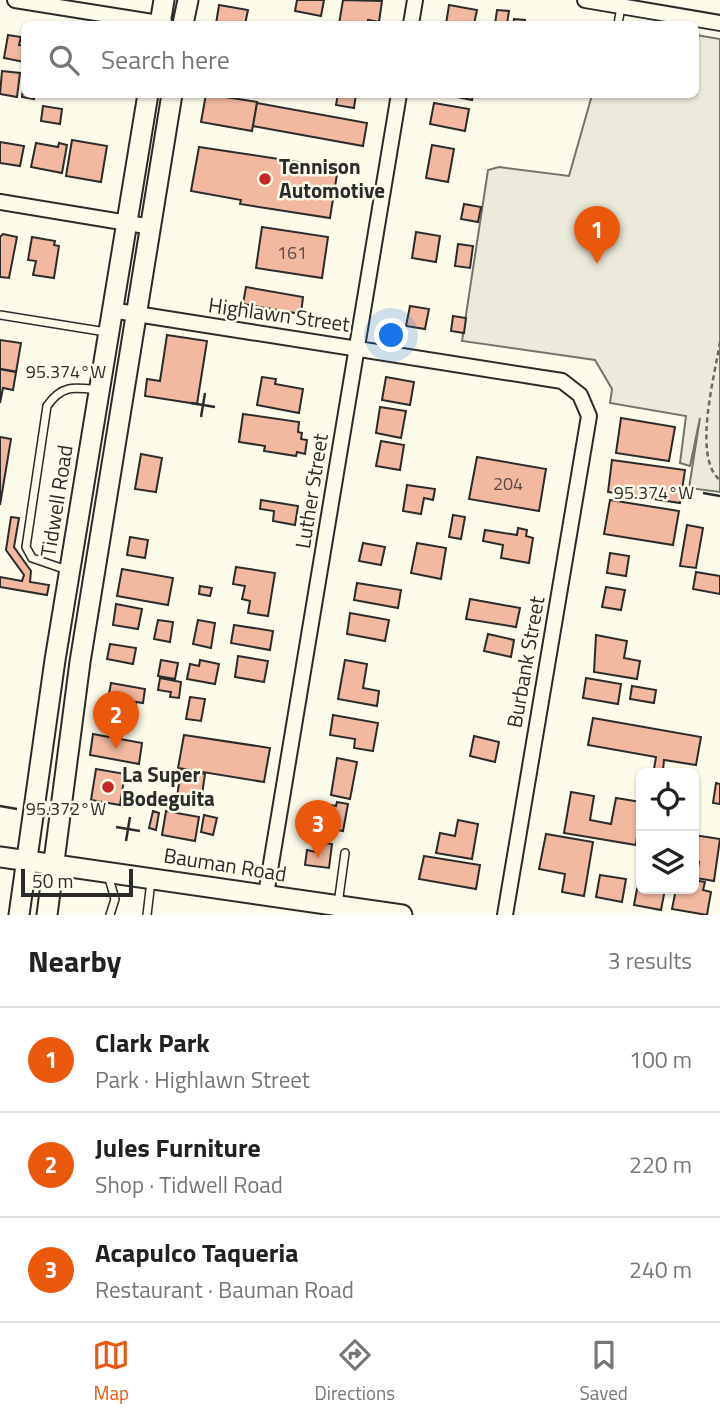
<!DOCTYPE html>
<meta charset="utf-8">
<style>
:root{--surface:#fff;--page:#f2f2f2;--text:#222;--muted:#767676;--line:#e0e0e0;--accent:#ea580c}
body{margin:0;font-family:"Titillium Web",sans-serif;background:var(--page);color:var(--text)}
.controls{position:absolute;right:21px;bottom:21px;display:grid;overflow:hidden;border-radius:10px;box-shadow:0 2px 5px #0004}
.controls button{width:63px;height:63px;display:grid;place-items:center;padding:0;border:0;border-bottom:2px solid var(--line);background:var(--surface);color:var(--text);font:35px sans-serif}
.scale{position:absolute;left:21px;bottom:18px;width:112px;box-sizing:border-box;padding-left:7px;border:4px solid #2b2b2b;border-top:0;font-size:19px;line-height:24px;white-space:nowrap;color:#2b2b2b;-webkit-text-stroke:5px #fdfbea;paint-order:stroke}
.you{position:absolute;left:392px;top:336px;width:24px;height:24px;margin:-18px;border:5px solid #fff;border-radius:50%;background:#1a73e8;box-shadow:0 0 0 10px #1a73e833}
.badge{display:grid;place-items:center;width:46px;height:46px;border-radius:50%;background:var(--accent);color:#fff;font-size:23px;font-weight:700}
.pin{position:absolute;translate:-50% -58px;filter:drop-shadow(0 2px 4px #0008)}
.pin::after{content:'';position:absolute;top:37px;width:24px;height:21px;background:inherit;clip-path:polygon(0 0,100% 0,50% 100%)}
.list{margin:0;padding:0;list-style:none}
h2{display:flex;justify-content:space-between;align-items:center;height:91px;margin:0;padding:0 28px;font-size:30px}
h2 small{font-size:23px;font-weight:400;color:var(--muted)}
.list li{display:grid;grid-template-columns:46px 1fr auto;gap:21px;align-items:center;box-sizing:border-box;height:105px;padding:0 28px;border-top:2px solid var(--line)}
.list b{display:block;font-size:26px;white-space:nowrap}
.list p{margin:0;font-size:23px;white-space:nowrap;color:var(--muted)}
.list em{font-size:23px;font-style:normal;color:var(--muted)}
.icon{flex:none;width:38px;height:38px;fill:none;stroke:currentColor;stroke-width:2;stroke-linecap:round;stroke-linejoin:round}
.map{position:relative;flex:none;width:720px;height:915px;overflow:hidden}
.search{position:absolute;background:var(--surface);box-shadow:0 2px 5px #0004;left:21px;right:21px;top:21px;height:77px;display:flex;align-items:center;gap:18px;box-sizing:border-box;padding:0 24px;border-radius:10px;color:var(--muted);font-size:26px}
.sheet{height:406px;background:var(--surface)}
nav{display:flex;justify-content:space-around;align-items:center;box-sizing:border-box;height:98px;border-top:2px solid var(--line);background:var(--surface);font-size:19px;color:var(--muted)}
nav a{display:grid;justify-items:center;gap:4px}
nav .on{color:var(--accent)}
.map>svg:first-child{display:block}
.green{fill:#ecebdb;stroke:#74746e;stroke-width:2}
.building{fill:#f2b8a0;stroke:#2b2b2b;stroke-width:2}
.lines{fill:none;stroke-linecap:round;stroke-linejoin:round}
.lane-casing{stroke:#2b2b2b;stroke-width:10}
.street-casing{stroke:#2b2b2b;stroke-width:18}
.secondary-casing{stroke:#2b2b2b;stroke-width:23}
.path{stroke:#6a6964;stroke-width:2.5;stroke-dasharray:5 3.5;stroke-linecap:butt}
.lane{stroke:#fdfbea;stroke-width:7}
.street{stroke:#fdfbea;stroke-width:14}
.secondary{stroke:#fdfbea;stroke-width:19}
.ticks{fill:none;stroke:#2b2b2b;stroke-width:2.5}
.poi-dot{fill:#c62828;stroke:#fdfbea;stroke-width:2.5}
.labels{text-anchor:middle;stroke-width:5;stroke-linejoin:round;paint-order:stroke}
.number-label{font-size:18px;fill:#5d4e48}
.poi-label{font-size:21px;font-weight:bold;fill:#2b2b2b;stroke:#fdfbea;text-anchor:start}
.street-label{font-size:21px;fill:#2b2b2b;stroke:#fdfbea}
.ticks-label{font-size:18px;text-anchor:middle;fill:#2b2b2b;stroke:#fdfbea;stroke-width:5;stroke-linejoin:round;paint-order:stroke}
</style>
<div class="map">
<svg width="720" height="915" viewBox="0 0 720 915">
<rect width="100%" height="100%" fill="#fdfbea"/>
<path class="green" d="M696,35L720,39V492L689,488L700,418L690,466L680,463L686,416L610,403L612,389L595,360L462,341L488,170L499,167L569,176L592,95L696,94Z"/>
<path class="building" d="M297,0H324L321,16L295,11Z
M343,0L382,1L379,22L368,20V24H339Z
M219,5L248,10L245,24H216Z
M449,5L477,10L474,24H446Z
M497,10L509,11L507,24H495Z
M514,19L525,20L524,24H513Z
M8,35L21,37L19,45L24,46V62L4,58Z
M2,71L20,73L17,97L0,94Z
M23,88L24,94H35L34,99L22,97Z
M206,94L257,102L252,131L201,122Z
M338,94H356L354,108L336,105Z
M442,94H473L472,100Z
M257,103L367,123L363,146L253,126Z
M434,103L469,109L465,131L430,124Z
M43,106L62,109L60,124L41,121Z
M72,140L107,146L101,182L66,176Z
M0,142L24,146L20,166L0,163Z
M36,143L58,147L59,143L67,145L62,173L31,167Z
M432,145L454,149L448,182L426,178Z
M199,147L338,168L330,218L240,204L241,200L191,191Z
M464,204L481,207L478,222L461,219Z
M262,227L328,237L322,278L256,268Z
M416,232L440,236L436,262L412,258Z
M3,234L17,237L9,278L0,277V237Z
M32,237L55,241L54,245L59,246L54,278L33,275L36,261L28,260Z
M458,244L473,246L470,268L455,266Z
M246,287L303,297L301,314L243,304Z
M410,306L429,309L425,329L406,326Z
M453,316L466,318L464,333L451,331Z
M167,335L207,341L197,404L145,396L147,379L160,381Z
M0,340L21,343L13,390L3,388L0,403Z
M262,377L276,379L275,384L303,389L299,413L257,405Z
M386,377L414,382L410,405L382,400Z
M380,407L406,411L401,438L376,433Z
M243,414L299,422L298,432L302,433L301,439L307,440L305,454L297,452L296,456L264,451L265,446L239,442Z
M621,418L675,427L669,461L616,453Z
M0,437L11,439L0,505Z
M381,441L404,445L400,470L376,466Z
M141,454L162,458L156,492L135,489Z
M477,457L546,469L539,511L469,499Z
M612,460L685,470L680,503L608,492Z
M407,485L435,489L433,500L424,498L421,514L403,511Z
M261,500L298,506L295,525L273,521L274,511L260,509Z
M610,500L679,511L673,545L604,534Z
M453,515L465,517L461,539L449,537Z
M11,517L19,518L14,547L31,571L30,582L49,585L47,595L0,587V577L22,581L24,575L6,550Z
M687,525L703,528L696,568L680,566Z
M518,528L527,530L526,536L533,538L529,563L501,558L503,545L483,541L485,530L517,535Z
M130,537L148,540L145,558L127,555Z
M363,543L385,547L381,565L359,561Z
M417,543L446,548L441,579L411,573Z
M610,553L629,556L626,576L607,573Z
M236,567L275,573L268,616L248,613L250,601L242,599L245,586L233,584Z
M122,569L173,578L168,605L117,596Z
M696,572L720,576V594L693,589Z
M357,583L401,590L398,608L354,600Z
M200,586L212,588L210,596L199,594Z
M606,587L625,590L621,610L602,607Z
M470,599L520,608L516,627L466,619Z
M116,604L142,609L138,629L113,625Z
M350,613L389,620L385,641L347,634Z
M158,620L173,622L170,642L154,639Z
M198,620L215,623L211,648L193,644Z
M234,625L273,631L270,650L231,643Z
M488,634L514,640L511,657L484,651Z
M596,635L627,641L624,658L640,661L637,679L594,672Z
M110,644L136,648L133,664L107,659Z
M238,656L268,661L264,682L235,677Z
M161,660L178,663L175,679L158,676Z
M200,660L219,664L215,684L187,679L190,664L199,666Z
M345,660L367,664L363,688L379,691L377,706L338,699Z
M160,678L181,682L179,698L170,697L171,692L158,690Z
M586,678L621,684L618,704L583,698Z
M111,683L145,689L143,703L136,702L135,710L107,705Z
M632,686L656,690L654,703L630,699Z
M190,697L205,699L201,721L186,719Z
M333,715L378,723L373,751L354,748L355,739L330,735Z
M593,718L701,737L696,765L664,760L663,770L654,769L656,757L588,745Z
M93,734L142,743L139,764L90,755Z
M184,735L270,748L264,782L178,768Z
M474,736L499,742L495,762L470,756Z
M337,758L357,762L350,799L331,795Z
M96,769L125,774L120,805L91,800Z
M181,770L205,774L201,801L177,797Z
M716,783L720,784V804L713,803Z
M571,792L594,796L590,820L611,824L616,798L641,802L636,845L564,833Z
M337,802L348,804L343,831L321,827L325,804L336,806Z
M153,811L159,813L156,830L149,828Z
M166,811L199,817L195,841L162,835Z
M204,815L217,818L213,835L201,832Z
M458,820L478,824L472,859L436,853L440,833L455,836Z
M546,834L593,842L584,896L562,892L565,874L539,869Z
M694,835L720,839L714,881L696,878L699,862L694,861Z
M317,842L332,844L329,868L305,865L307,850L316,852Z
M424,856L480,865L476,889L419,879Z
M600,875L626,879L622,902L596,897Z
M639,878L641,889H665L661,910L634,905Z
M694,880L705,882L703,890L711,892L707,915L672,909L676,889L690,891L694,889Z"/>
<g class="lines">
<g class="lane-casing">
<path id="lane" d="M618,24L621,7
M0,315L106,332
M67,570L32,558L26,547L47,406C62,385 73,387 97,390
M108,875L115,899L110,915
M338,904L345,853
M147,915L151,881"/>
</g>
<g class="street-casing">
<path id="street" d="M15,0L165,24
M585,0L720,23
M411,24L415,0
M0,202L152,227
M111,310L562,381L580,395L589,416L505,915
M266,894L399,94"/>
</g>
<g class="secondary-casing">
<path id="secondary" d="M160,24L164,0
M183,24L188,0
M0,857L402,915
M19,915L55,660L148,94
M47,915L80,662L172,94"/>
</g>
<path class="path" d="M720,342C715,375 692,458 720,480"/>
<use href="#lane" class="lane"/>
<use href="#street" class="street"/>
<use href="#secondary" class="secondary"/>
</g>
<path class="ticks" d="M0,369L17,372M191,403L215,407M201,417L205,393M703,493L720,496M0,806L17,809M116,827L140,831M126,841L130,817"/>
<g class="poi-dot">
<circle cx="265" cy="179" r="7"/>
<circle cx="108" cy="787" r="7"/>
</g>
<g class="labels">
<g class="number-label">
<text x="292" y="259">161</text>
<text x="508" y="490">204</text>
</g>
<g class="poi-label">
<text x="279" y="174">Tennison<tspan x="279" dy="24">Automotive</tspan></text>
<text x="122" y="782">La Super<tspan x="122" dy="24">Bodeguita</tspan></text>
</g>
<g class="street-label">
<text transform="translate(279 315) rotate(8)" y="7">Highlawn Street</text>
<text transform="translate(312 491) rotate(-81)" y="7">Luther Street</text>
<text transform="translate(57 501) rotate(-81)" y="7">Tidwell Road</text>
<text transform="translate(526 662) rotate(-80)" y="7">Burbank Street</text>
<text transform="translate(225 865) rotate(9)" y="7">Bauman Road</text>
</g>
</g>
<g class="ticks-label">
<text x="66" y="378">95.374°W</text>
<text x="654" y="499">95.374°W</text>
<text x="66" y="815">95.372°W</text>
</g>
</svg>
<div class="controls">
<button><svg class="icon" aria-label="locate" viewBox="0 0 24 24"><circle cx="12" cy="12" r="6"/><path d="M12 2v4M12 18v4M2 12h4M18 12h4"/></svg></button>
<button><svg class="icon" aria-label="layers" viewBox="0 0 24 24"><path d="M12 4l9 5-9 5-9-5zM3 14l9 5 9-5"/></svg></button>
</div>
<div class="scale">50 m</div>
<div class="you"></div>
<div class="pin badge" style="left:597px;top:264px">1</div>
<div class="pin badge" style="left:116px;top:749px">2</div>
<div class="pin badge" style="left:318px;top:858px">3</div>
<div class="search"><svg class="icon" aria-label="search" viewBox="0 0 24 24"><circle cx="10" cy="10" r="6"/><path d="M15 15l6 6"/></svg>Search here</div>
</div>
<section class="sheet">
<h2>Nearby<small>3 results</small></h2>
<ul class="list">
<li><span class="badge">1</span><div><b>Clark Park</b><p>Park · Highlawn Street</p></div><em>100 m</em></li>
<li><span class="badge">2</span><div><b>Jules Furniture</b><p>Shop · Tidwell Road</p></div><em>220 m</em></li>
<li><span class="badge">3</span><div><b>Acapulco Taqueria</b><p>Restaurant · Bauman Road</p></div><em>240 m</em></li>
</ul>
</section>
<nav>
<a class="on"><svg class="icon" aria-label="map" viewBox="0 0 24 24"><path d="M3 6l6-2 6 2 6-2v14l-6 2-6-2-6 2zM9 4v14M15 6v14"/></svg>Map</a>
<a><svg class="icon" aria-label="directions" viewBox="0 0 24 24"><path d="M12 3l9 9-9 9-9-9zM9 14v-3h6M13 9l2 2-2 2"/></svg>Directions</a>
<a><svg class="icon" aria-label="saved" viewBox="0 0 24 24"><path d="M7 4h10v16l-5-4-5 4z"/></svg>Saved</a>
</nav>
